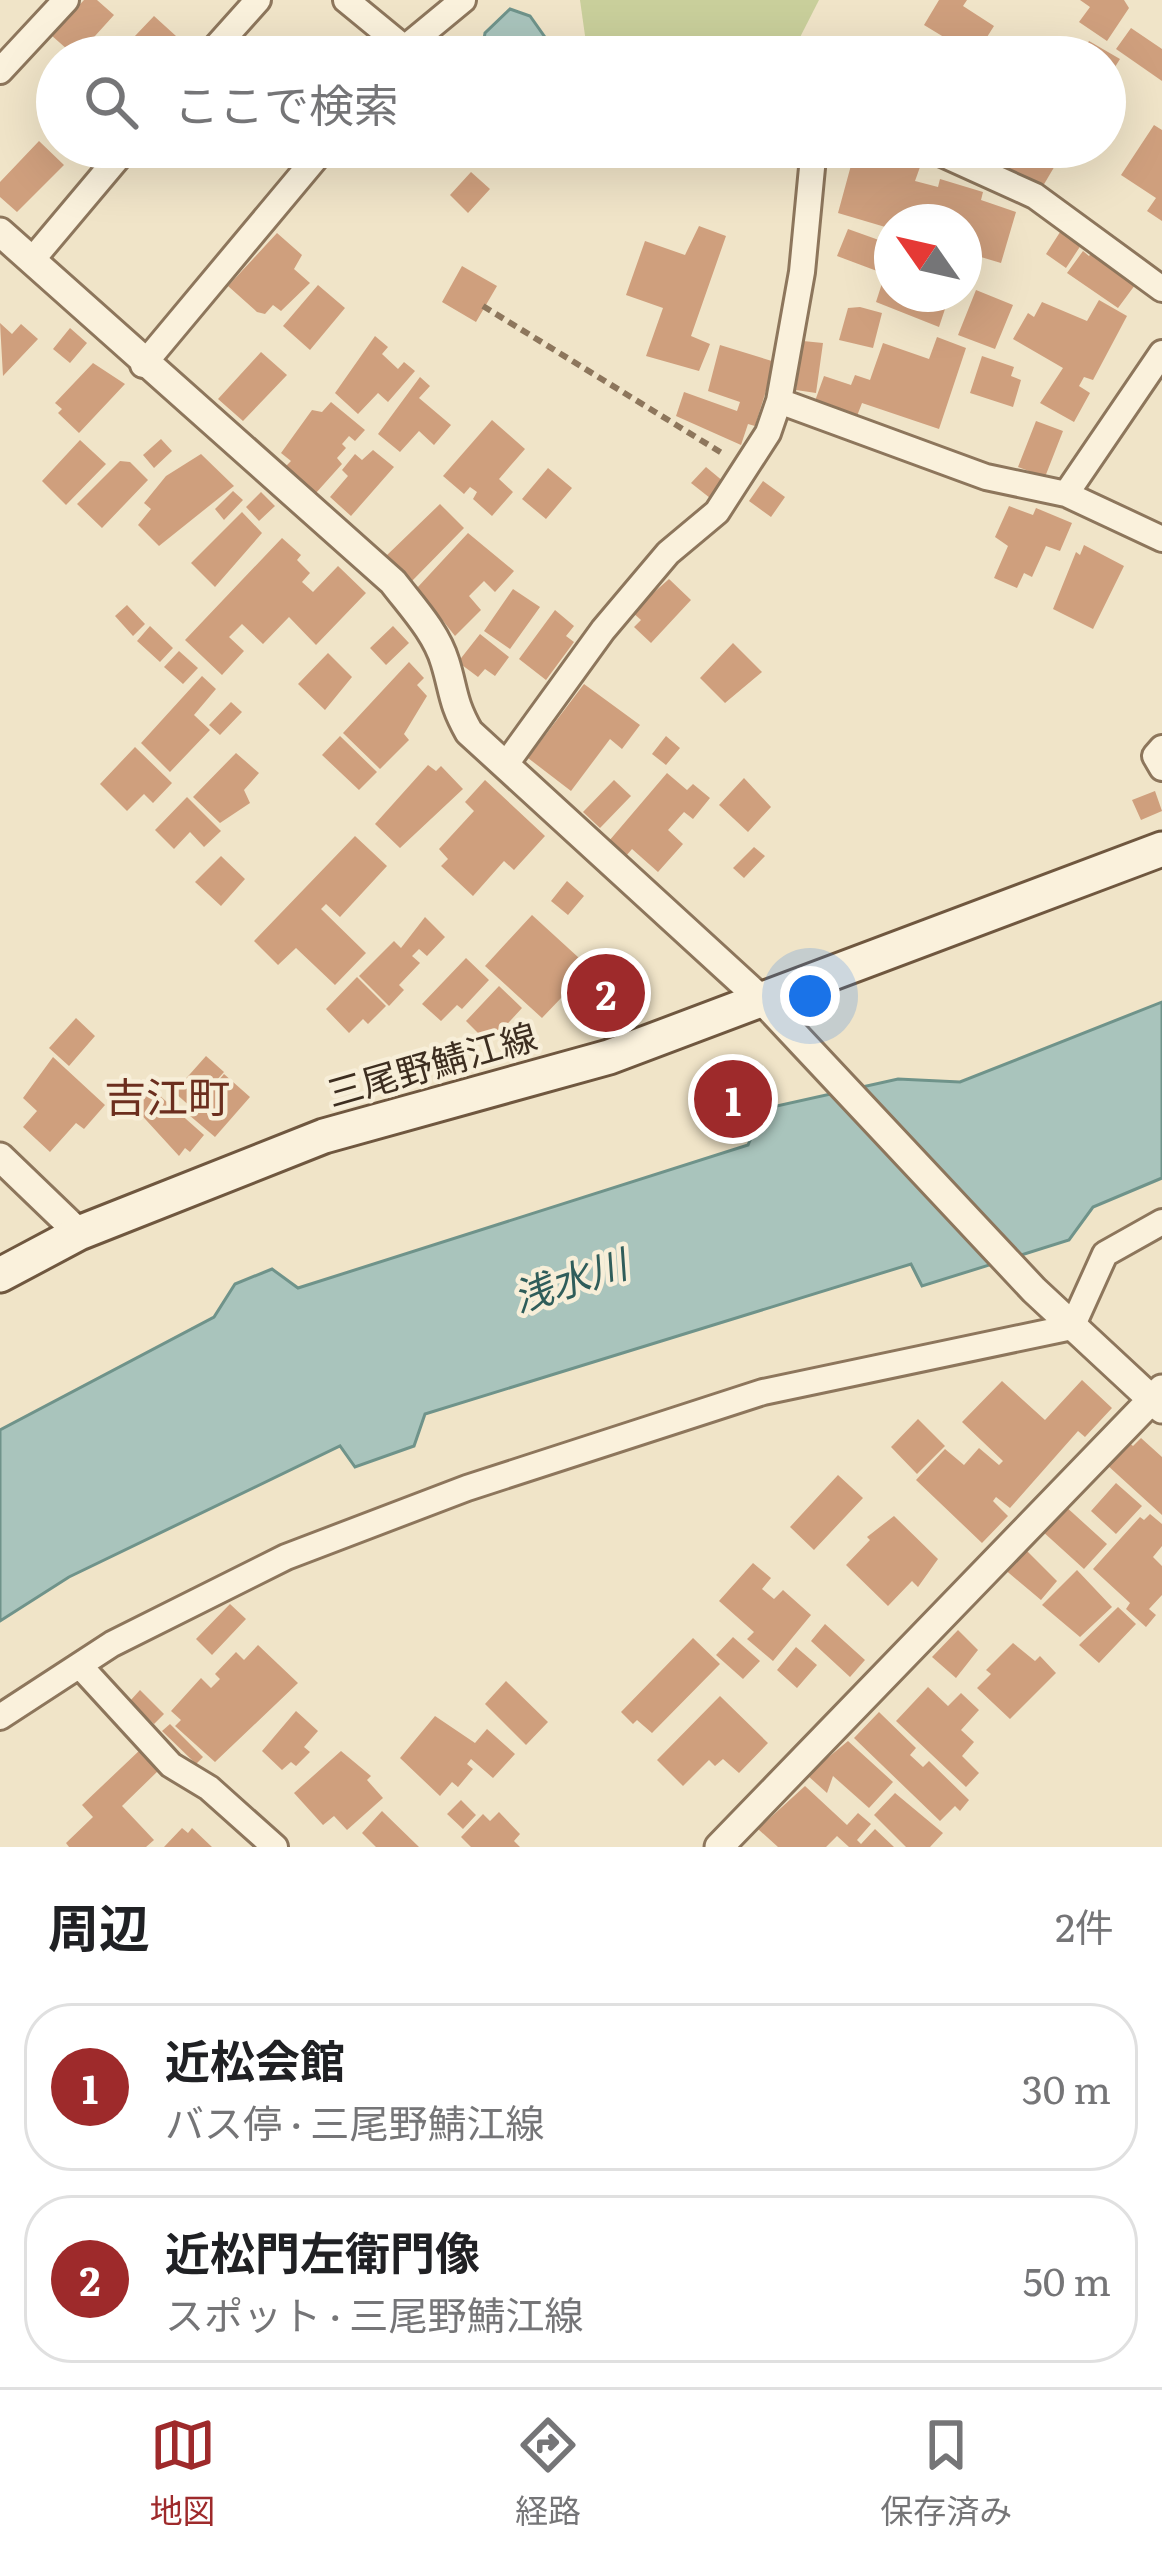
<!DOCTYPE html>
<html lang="ja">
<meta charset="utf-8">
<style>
:root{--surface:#fff;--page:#f2f2f2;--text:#202124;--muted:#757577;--line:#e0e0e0;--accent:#9e2a2b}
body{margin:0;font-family:Literata,"Noto Sans JP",serif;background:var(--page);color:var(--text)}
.compass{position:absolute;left:874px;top:204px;width:108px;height:108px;border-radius:50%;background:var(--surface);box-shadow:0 12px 48px #0002;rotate:304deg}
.you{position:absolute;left:810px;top:996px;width:42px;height:42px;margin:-30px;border:9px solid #fff;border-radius:50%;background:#1a73e8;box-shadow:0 0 0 18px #1a73e833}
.badge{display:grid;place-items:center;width:78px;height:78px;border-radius:50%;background:var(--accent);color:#fff;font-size:39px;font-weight:700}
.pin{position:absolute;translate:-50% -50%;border:6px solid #fff;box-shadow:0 3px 12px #0006}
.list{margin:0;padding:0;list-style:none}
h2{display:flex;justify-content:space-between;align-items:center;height:156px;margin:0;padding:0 48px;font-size:51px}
h2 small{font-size:39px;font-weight:400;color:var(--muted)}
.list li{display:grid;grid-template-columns:78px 1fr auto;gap:36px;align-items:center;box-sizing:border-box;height:168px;margin:0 24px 24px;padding:0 24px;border:3px solid var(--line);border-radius:48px}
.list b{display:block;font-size:45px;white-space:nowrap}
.list p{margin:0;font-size:39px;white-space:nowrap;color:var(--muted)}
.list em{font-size:39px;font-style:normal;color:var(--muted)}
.icon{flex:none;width:66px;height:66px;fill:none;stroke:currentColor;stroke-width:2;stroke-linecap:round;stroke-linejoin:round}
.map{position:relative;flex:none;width:1162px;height:1847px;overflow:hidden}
.search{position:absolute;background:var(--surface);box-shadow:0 12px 48px #0002;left:36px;right:36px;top:36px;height:132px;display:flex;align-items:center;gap:30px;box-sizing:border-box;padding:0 42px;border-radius:66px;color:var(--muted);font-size:45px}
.sheet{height:540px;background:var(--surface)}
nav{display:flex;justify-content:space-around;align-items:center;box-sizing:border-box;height:168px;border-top:3px solid var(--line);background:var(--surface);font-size:33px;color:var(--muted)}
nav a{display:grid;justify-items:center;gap:6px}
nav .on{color:var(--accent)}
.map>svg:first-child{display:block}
.green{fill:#c9cf9b}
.water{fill:#a9c4bc;stroke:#6f938a;stroke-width:3}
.building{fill:#cf9f7d}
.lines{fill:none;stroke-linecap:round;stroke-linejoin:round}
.minor-casing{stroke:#8d765c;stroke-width:30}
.tertiary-casing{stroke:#8d765c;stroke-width:33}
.secondary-casing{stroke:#6f573f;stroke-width:39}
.path{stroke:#8d765c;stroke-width:6;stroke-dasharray:9 6;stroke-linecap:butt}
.minor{stroke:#faf1dc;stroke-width:24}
.tertiary{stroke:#faf1dc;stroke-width:27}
.secondary{stroke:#faf1dc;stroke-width:33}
.labels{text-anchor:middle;stroke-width:9;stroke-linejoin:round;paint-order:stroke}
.street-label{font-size:36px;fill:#3d2e20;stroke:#f7eed8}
.water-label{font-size:39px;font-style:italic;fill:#2f5d5a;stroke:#f7eed8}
.quarter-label{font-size:42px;fill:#6b2e1e;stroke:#f7eed8}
</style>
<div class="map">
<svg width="1162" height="1847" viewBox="0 0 1162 1847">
<rect width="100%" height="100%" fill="#f0e4c8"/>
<path class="green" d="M580,0H819L792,53L779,57H588Z"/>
<path class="water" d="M510,9L530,16L559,57H481L485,33Z
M1162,1002V1178L1093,1207L1069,1240L922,1286L911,1264L425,1414L414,1446L355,1467L340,1446L69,1577L0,1621V1430L214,1317L235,1284L272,1269L298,1288L748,1145L763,1109L898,1079L960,1082Z"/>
<path class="building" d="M84,0H97L114,15L76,57L51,35Z
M939,0H967L963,6L994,26L975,56L924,25Z
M1080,0H1124L1129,8L1107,41L1079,22L1090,7Z
M154,16L176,36L157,57H115Z
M1131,28L1162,49V81L1116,49Z
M871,38L909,53L913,43L946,51L944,57H864Z
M1089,41L1120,59L1105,83V57H1079Z
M1154,125L1162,130V221L1147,211L1156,198L1121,175Z
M39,141L64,165L17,212L0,197V182Z
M856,147L920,167L915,181L938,187L940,179L983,192L981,200L1016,212L1001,263L964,252V222H892V229L838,213Z
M999,147H1066L1040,191L991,162Z
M471,172L490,189L468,213L450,195Z
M699,226L726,236L691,336L710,344L699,371L646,356L663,308L626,295L645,241L685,255Z
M848,229L890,244L892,294H950L939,327L876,302L885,274L837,256Z
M1062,229L1083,242L1066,268L1046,254Z
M277,233L302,255L294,269L310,283L281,311L273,305L265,314L257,312L228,286Z
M1095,249L1138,281L1118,308L1067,273L1083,251L1089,256Z
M462,266L497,286L476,322L442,302Z
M318,285L345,308L310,350L283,326Z
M976,290L1013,305L995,349L958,335Z
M1099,300L1127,316L1093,380L1084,377L1079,386L1090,393L1074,422L1040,403L1063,368L1013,339L1028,313L1034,317L1042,302L1087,321Z
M860,307L882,313L873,348L839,340L848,308Z
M0,323L12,334L21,324L38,339L3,376Z
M70,328L87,343L70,363L53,349Z
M375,336L388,347L382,354L398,369L404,362L415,371L388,402L378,393L358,414L335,393Z
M937,337L966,348L939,429L862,403L857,416L815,401L824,376L851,385L855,375L870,380L883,343L929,359Z
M803,341L823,343L816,393L796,390Z
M720,345L775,362L755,426L748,424L741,445L676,416L684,392L737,411L740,402L708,391Z
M261,352L287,375L243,421L218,399Z
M982,356L1014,367L1011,376L1021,380L1013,407L970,393Z
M93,363L125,384L79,433L58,413L62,409L55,403Z
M420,377L430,386L419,398L451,425L434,445L419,431L400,452L378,434Z
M331,402L365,430L355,441L349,436L342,444L346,448L337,458L342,464L315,494L285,467L291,461L281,453L312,410L322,412Z
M492,420L525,449L499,479L513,492L492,516L473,499L477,492L470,487L464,494L443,476Z
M1036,421L1063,431L1045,477L1018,467Z
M161,439L172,451L154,468L143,455Z
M80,440L106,464L66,505L42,481Z
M373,450L394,467L351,516L330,497L348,476L342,470L355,454L362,460Z
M201,454L234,486L159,546L138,525L151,509L144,503L166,476Z
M120,461L130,462L148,480L102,528L77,504Z
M706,467L724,482L710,498L691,483Z
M548,468L572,488L546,519L522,499Z
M763,481L785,497L771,517L749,501Z
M233,491L243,500L224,520L215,509Z
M261,492L275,506L259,521L246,507Z
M440,504L464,528L411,582L385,557Z
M1009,506L1033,515L1036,508L1072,523L1060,551L1046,546L1032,577L1024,573L1017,588L994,578L1008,546L995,537Z
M242,512L262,533L215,587L191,563Z
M468,533L514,571L495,592L484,581L469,596L481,610L455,636L417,588Z
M282,538L301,555L297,560L310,573L302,582L313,592L338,566L366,593L316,645L289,617L263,644L242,624L229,637L244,651L222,675L185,640Z
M1084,545L1124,566L1093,629L1053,609L1076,552L1080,555Z
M669,579L691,600L651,643L634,627L641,620L632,612Z
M513,589L540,607L510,649L484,631Z
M127,605L145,624L133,636L115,616Z
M555,610L574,626L566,636L574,642L546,680L519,659Z
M150,626L173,648L160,662L137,641Z
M393,626L409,643L386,665L370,648Z
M480,634L509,657L495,676L485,669L478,677L458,662Z
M733,643L762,672L725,703L700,678Z
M179,651L198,668L183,684L164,667Z
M328,653L352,677L325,710L298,684Z
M409,662L424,678L417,685L427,696L404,734L409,740L380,769L343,733Z
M202,676L216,689L194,715L210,730L170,772L141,743Z
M584,684L640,725L622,749L610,739L571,791L528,758Z
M231,702L242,712L220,735L209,725Z
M340,736L377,772L359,790L322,755Z
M666,736L680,748L666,765L652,754Z
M135,747L172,783L153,803L144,794L127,811L100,784Z
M236,753L259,773L244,790L250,803L220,823L193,797Z
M428,765L436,771L441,766L463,789L400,848L375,824Z
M667,773L687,790L693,784L710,798L693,819L684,812L668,830L683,844L658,872L632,849L626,856L609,841Z
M744,778L771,807L748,832L719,805Z
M485,780L545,836L514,870L504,861L473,896L441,866L448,859L439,849L474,811L465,802Z
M614,780L631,796L600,828L583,812Z
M1155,791L1162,811L1141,820L1132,800Z
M187,797L221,831L204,847L190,832L174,849L155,830Z
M355,836L387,866L340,917L326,904L321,909L366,953L335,985L296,948L278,965L254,941Z
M754,847L765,856L744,878L733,868Z
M221,856L245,879L221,906L195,882Z
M567,881L584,896L568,915L551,901Z
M532,915L602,979L575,1008L562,997L542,1018L485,966Z
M425,917L445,937L427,956L419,949L412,956L420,963L399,985L404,990L389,1006L359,976L394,941L401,948Z
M466,958L489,980L462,1009L457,1005L441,1021L422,1004Z
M357,977L386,1006L368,1024L363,1019L349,1033L326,1009Z
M499,986L522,1008L489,1044L466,1021Z
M76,1018L95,1036L69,1066L49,1048Z
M206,1056L224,1072L192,1108L174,1092Z
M53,1057L105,1105L84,1129L76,1123L50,1152L23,1127L37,1111L23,1098Z
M224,1074L250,1097L215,1137L189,1115Z
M141,1079L204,1135L190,1152L185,1148L179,1156L125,1097Z
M1082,1380L1112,1408L1085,1437L1078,1431L1010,1508L996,1497L993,1501L1008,1516L982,1543L916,1480L945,1449L964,1465L979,1448L999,1465L1003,1461L962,1422L1002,1381L1045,1420Z
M918,1419L945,1446L917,1474L891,1447Z
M1141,1438L1162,1457V1515L1106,1464L1127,1441L1133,1446Z
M838,1475L863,1498L814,1550L790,1527Z
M1116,1483L1142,1506L1116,1534L1091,1511Z
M1064,1505L1107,1544L1084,1569L1041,1530Z
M1150,1514L1162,1524V1546L1153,1557L1162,1566V1595L1149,1609L1156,1615L1146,1627L1126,1609L1130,1603L1093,1569L1140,1517L1144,1520Z
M894,1516L938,1559L918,1587L912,1581L888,1606L846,1565L870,1540L867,1537Z
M1023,1547L1057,1581L1041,1600L1003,1568Z
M753,1563L771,1578L762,1589L774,1599L783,1590L811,1615L773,1661L747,1639L754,1632L719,1601Z
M1077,1570L1112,1607L1080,1637L1042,1605Z
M230,1604L246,1619L212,1655L196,1639Z
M1118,1607L1136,1624L1099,1663L1079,1645Z
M825,1624L865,1660L850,1677L811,1641Z
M958,1630L978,1650L956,1678L932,1657Z
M733,1637L760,1661L743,1679L716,1655Z
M693,1638L720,1664L652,1733L637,1720L633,1724L621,1712Z
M1013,1643L1035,1661L1040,1656L1056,1673L1010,1719L977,1688L991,1674L986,1670Z
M258,1645L298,1683L215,1762L175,1726L181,1720L171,1711L201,1678L211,1688L220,1679L215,1674L236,1652L244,1660Z
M796,1647L817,1665L797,1688L777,1670Z
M506,1681L548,1722L526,1745L485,1704Z
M928,1687L948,1706L961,1693L979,1710L961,1730L974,1742L962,1756L979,1773L966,1787L896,1721Z
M140,1690L164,1714L154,1724L130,1701Z
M720,1696L768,1743L739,1773L723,1759L715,1766L709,1760L683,1786L657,1760Z
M296,1711L318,1731L304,1747L310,1752L296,1766L291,1762L282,1770L262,1751Z
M879,1712L916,1748L910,1755L923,1767L929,1761L969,1800L960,1811L955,1806L940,1821L854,1738Z
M435,1716L475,1743L487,1729L515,1754L493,1778L471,1759L467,1764L473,1769L458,1787L452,1782L440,1796L400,1758Z
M170,1724L203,1757L196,1764L162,1731Z
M848,1741L893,1782L869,1808L833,1776L827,1793L807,1775Z
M141,1749L160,1769L122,1806L154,1840L146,1847H69L66,1843L93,1817L82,1805Z
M341,1751L371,1776L367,1780L383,1798L347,1830L334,1816L323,1825L294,1793Z
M805,1786L847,1825L858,1813L871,1824L857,1840L861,1844L875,1829L894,1847H849L837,1836L826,1847H778L758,1829Z
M895,1793L943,1833L930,1847H906L874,1815Z
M461,1800L476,1815L463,1829L447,1814Z
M382,1811L419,1847H376L362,1833Z
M499,1812L520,1834L514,1841L520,1847H471L461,1837L483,1814L490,1821Z
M182,1828L188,1833L192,1828L212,1847H164Z"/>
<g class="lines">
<g class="minor-casing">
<path id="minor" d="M346,0L402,46
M207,57L258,0
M394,57L463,0
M0,71L66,0
M927,147L1035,196L1162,289
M32,260L127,147
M143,365L325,147
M779,401L986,477L1066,494L1162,539
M1066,494L1162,353
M1162,748L1155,756L1162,768
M506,764L603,630L668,553L717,512L768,433L779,401L802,272L814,147
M81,1667L171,1765L209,1788L275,1847
M0,1717L112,1644L286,1557L467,1488L763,1392L1072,1327L1105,1254L1162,1222"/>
</g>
<g class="tertiary-casing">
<path id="tertiary" d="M0,232L393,582C412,607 436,632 445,662C454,691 452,702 469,732L764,1002L1034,1290L1162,1409
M0,1157L79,1233
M719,1847L1162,1389"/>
</g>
<g class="secondary-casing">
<path id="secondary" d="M0,1275L79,1233L324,1136L609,1057L1162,849"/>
</g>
<path class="path" d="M483,306L725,455"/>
<use href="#minor" class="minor"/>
<use href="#tertiary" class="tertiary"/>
<use href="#secondary" class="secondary"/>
</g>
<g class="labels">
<g class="street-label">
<text transform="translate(432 1065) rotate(-16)" y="13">三尾野鯖江線</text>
</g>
<g class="water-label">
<text transform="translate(570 1281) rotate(-18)" y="14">浅水川</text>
</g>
<g class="quarter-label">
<text x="167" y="1113">吉江町</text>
</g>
</g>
</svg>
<svg class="compass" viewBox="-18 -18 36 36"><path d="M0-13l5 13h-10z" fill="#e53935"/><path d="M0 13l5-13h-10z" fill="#757577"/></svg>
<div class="you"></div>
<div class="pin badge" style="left:733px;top:1099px">1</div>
<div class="pin badge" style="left:606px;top:993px">2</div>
<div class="search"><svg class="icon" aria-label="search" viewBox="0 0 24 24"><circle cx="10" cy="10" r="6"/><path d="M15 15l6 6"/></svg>ここで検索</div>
</div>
<section class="sheet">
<h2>周辺<small>2件</small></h2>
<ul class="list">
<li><span class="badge">1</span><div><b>近松会館</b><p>バス停 · 三尾野鯖江線</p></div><em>30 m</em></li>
<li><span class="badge">2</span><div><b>近松門左衛門像</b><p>スポット · 三尾野鯖江線</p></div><em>50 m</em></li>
</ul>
</section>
<nav>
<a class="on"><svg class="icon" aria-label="map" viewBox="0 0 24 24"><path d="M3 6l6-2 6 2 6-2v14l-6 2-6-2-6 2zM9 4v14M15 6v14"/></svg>地図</a>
<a><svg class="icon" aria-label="directions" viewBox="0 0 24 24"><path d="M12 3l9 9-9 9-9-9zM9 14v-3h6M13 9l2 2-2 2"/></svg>経路</a>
<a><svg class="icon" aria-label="saved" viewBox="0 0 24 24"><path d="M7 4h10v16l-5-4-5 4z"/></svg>保存済み</a>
</nav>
